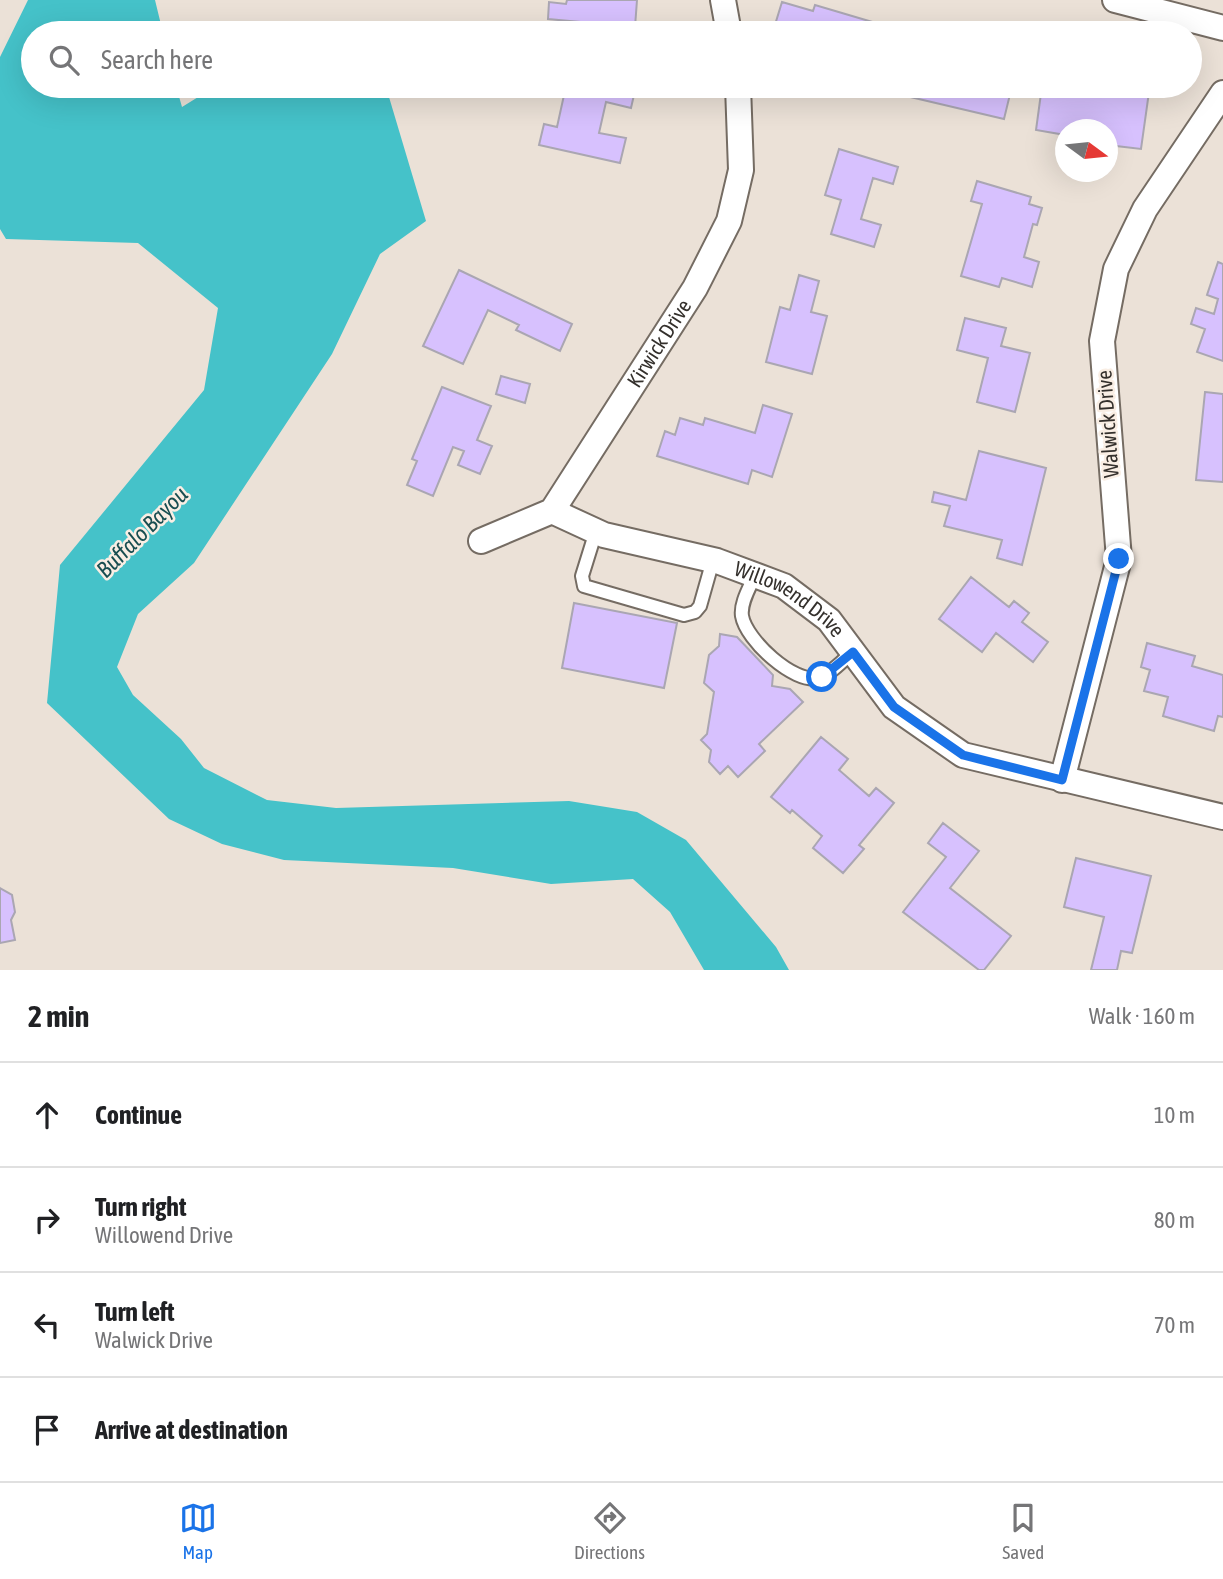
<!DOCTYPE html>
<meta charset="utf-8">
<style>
:root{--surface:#fff;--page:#f6f6f6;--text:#202124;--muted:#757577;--line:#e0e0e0;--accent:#1a73e8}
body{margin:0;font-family:"Asap Condensed",sans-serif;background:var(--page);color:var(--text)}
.compass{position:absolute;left:1055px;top:119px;width:63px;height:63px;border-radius:50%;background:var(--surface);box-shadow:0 7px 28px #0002;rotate:105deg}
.stop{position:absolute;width:21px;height:21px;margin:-16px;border:5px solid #1a73e8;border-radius:50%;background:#fff}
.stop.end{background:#1a73e8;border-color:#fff;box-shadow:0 2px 7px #0008}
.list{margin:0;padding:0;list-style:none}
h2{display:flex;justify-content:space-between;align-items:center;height:91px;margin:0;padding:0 28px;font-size:30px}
h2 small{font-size:23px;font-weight:400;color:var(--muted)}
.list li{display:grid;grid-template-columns:46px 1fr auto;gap:21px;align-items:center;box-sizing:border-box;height:105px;padding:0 28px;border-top:2px solid var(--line)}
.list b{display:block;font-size:26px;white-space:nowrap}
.list p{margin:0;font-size:23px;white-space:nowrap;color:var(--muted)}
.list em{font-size:23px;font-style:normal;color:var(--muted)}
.icon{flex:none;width:38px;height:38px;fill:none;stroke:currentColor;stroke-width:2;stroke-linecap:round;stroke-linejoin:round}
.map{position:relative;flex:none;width:1223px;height:970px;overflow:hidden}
.search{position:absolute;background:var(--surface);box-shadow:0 7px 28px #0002;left:21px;right:21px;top:21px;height:77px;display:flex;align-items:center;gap:18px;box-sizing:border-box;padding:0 24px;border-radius:38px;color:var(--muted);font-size:26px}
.sheet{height:511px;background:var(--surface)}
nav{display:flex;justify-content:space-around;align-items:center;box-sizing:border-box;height:98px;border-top:2px solid var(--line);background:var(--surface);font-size:19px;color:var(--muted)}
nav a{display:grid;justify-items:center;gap:4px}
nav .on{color:var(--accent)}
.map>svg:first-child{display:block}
.water{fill:#45c2c9}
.building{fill:#d7c1fe;stroke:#aaa6b2;stroke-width:2}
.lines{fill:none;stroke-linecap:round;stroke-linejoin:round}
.lane-casing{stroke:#756c63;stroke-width:16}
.street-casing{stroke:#756c63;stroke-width:28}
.lane{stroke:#fff;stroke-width:12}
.street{stroke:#fff;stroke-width:24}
.route{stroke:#1a73e8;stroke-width:9}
.labels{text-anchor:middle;stroke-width:5;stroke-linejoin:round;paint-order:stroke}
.street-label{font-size:21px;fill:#34302c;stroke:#f9eee4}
.water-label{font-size:23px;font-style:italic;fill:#184e51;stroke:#f9eee4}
</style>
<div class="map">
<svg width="1223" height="970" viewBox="0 0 1223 970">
<rect width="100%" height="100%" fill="#ebe1d7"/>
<path class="water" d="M28,0H155L163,33H33V86H176L182,107L216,86L386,87L426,221L380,254L332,354L194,563L138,614L117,667L133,695L181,739L204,768L267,800L336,808L569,801L637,812L686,840L776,947L789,970H704L670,912L633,879L551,884L453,868L284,860L222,844L169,819L47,703L60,565L204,390L218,308L138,243L6,239L0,229V57Z"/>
<path class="building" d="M567,0H637L635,27L548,19L549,2L566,4Z
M782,2L813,11L815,5L896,29L895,33H793L774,28Z
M566,86H636L631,108L606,102L599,133L626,138L620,163L539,145L544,124L557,127Z
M909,86H1012L1004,119L906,96Z
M1042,86H1108L1149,92L1141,149L1108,145V130H1066V138L1065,135L1036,130Z
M839,149L898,167L893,184L873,178L861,219L881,225L874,247L831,234L841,200L825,195Z
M977,181L1031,197L1029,204L1042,208L1037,225L1033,224L1024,257L1039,262L1032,287L1002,278L999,287L961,276L982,204L971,201Z
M1218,262L1223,264V361L1197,352L1205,329L1191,324L1196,308L1214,314L1218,299L1207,295Z
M459,270L572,324L560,351L516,330L519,325L488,310L463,364L423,346Z
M799,275L819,281L811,312L827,316L812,374L766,362L780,307L790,310Z
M965,318L1006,328L1001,346L1030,353L1015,412L977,402L988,358L957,350Z
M501,376L530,384L525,403L496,394Z
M442,387L491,406L477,440L492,446L480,474L458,465L464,451L453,447L433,496L407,485L417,461L412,459Z
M1205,392L1223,394V482L1196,480Z
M763,405L792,414L772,477L752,470L748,484L657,456L665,431L675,435L680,418L703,425L705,418L755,433Z
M979,451L1046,468L1022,565L997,558L1002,540L944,526L950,506L932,502L934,492L966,500Z
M971,577L1009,607L1014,601L1029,613L1022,622L1048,642L1033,662L996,633L982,652L939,619Z
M574,603L677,623L664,688L562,668Z
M720,634L737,637L773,675L772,686L790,689L803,702L759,744L765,751L738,777L728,766L720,774L709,762L711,750L701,740L707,734L714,692L704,683L709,655L719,646Z
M1147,643L1195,656L1192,666L1223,675V717L1218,716L1214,731L1163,716L1168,697L1144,691L1150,670L1141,667Z
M821,737L848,759L839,770L869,796L876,788L894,803L859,845L864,849L843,873L813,848L822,836L792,810L790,813L771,797Z
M943,823L979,851L950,888L1011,936L984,970H979L903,912L946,857L928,843Z
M1076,858L1151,876L1132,953L1121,951L1117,970H1091L1104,917L1064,907Z
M0,888L12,895L15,912L11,920L15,940L0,943Z"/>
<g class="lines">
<g class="lane-casing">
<path id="lane" d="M596,531L582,576L584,586L684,615L695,612L700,606L713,560
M755,575C750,587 740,603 742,616C746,640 794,684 818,678C830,675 843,660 853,652"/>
</g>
<g class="street-casing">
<g id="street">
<path d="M723,0L729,33"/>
<path d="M1115,0L1223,28"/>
<path id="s1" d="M552,511L604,535L717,561L784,586L829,620L894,707L963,755L1223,817"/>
<path id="s2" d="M481,541L552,511L695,288L729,221L741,170L738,86"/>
<path d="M1062,780L1119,559L1102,341L1116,269L1145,209L1223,93"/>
</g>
</g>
<use href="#lane" class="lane"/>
<use href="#street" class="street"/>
</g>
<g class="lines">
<path class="route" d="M822,677L853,652L894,707L963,755L1062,780L1119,559"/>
</g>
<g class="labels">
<g class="street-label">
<text dy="7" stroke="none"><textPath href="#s2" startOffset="276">Kirwick Drive</textPath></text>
<text transform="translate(1108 424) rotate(-94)" y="7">Walwick Drive</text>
<text dy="7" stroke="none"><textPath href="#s1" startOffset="256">Willowend Drive</textPath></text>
</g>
<g class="water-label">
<text transform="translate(142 532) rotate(-45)" y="8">Buffalo Bayou</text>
</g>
</g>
</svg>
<svg class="compass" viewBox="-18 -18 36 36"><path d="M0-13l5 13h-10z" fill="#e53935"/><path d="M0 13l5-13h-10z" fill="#757577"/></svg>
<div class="stop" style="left:822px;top:677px"></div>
<div class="stop end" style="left:1119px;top:559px"></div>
<div class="search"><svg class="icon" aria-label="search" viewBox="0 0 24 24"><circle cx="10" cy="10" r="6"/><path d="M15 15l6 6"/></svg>Search here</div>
</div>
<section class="sheet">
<h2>2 min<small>Walk · 160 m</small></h2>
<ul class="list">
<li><svg class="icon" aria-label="ahead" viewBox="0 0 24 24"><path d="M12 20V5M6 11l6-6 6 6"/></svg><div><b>Continue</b></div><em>10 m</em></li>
<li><svg class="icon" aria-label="right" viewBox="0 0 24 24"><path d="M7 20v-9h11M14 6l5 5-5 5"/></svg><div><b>Turn right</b><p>Willowend Drive</p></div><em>80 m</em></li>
<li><svg class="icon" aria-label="left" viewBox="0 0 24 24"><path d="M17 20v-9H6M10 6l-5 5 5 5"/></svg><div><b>Turn left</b><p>Walwick Drive</p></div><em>70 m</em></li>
<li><svg class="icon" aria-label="arrive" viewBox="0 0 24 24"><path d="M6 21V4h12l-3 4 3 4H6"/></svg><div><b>Arrive at destination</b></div></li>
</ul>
</section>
<nav>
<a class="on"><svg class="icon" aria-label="map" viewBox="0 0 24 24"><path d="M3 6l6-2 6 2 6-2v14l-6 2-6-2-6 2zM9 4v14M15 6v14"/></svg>Map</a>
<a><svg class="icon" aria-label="directions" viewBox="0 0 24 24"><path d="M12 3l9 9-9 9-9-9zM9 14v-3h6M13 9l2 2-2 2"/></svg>Directions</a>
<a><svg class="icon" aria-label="saved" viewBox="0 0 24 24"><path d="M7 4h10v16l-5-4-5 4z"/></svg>Saved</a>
</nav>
